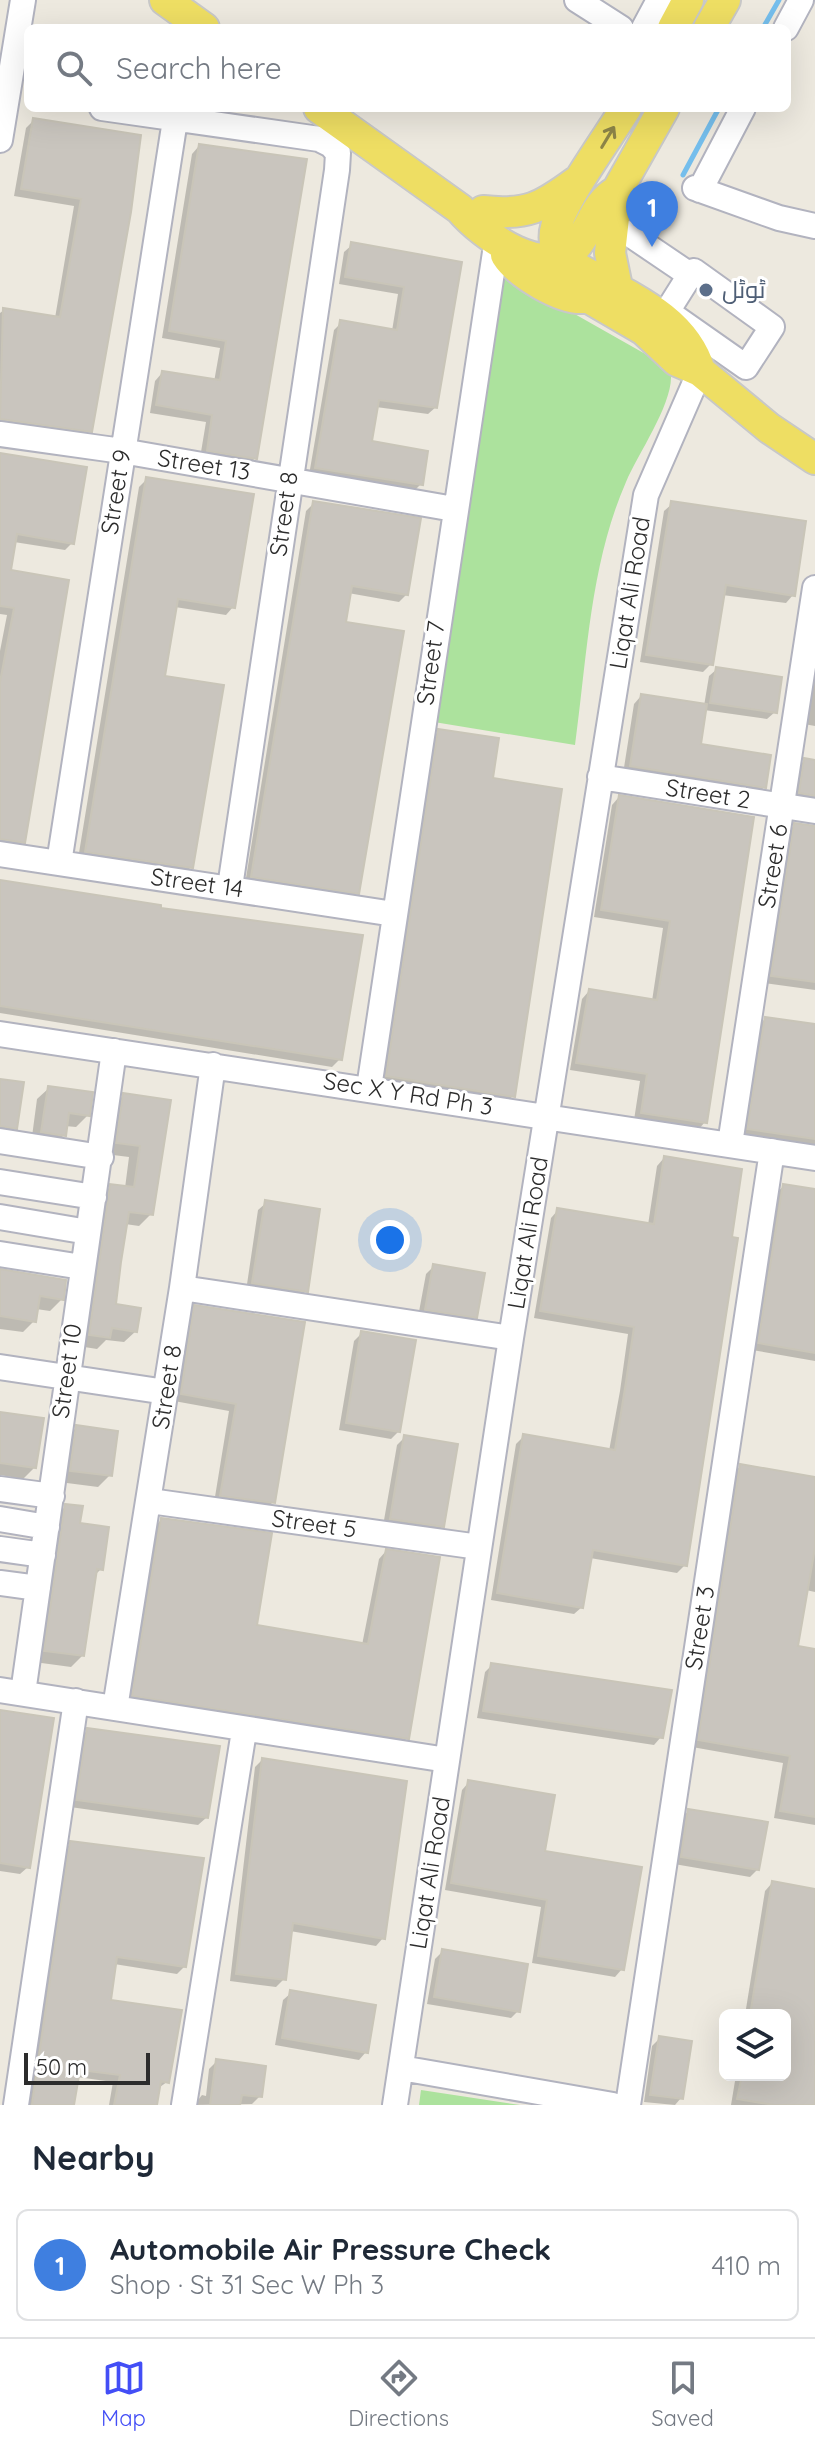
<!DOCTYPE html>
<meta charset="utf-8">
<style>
:root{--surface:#fff;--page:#f2f2f3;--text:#1f2937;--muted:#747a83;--line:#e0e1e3;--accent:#434ef6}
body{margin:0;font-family:Quicksand,Cairo,sans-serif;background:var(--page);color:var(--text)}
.controls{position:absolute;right:24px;bottom:24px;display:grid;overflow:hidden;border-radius:12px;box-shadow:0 8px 32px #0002}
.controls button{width:72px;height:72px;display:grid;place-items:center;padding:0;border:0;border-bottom:2px solid var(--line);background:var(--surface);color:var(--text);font:40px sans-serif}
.scale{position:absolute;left:24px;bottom:20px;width:126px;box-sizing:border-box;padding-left:8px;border:4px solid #2c2c2c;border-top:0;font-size:22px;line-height:28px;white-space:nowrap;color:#2c2c2c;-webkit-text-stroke:6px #fff;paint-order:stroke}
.you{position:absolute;left:390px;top:1240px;width:28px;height:28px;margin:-20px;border:6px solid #fff;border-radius:50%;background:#1a73e8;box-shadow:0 0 0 12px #1a73e833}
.badge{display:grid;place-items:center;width:52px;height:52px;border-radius:50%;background:var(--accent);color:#fff;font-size:26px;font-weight:700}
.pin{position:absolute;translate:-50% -66px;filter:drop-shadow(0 2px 4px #0008)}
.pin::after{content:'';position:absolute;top:42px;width:28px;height:24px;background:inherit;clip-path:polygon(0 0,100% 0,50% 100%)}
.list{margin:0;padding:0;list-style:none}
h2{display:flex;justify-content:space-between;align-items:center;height:104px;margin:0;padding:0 32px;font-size:34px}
h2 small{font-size:26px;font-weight:400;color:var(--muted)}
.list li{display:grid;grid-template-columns:52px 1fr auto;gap:24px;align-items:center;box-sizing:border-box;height:112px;margin:0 16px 16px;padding:0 16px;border:2px solid var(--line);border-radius:12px}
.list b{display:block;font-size:30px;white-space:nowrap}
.list p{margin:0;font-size:26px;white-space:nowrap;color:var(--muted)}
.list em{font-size:26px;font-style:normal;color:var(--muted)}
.icon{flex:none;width:44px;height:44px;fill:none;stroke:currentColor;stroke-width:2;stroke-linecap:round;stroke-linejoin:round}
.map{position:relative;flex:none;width:815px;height:2105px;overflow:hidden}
.search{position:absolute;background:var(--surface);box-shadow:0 8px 32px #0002;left:24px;right:24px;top:24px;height:88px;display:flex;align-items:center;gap:20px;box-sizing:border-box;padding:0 28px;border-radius:12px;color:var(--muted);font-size:30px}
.sheet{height:232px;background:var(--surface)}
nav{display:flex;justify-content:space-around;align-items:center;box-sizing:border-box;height:112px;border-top:2px solid var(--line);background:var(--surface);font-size:22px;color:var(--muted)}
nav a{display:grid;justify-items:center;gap:4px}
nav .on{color:var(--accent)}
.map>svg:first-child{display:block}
.green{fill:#ace29d}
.shadow{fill:#0003}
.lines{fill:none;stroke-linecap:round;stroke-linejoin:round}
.stream{stroke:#75beec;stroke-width:5}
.building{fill:#c9c5be;stroke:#c9c5b8;stroke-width:2}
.minor-casing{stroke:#b2b3bf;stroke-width:28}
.major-casing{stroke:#c8c8c8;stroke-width:34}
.minor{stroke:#fff;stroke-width:24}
.major{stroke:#eede63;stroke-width:30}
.oneway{stroke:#8d8548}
.service-dot{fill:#5c6f8a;stroke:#fff;stroke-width:3}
.labels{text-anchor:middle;stroke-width:6;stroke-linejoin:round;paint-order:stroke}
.service-label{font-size:24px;fill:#4e5e75;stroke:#fff;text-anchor:start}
.street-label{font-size:24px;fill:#2c2c2c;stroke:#fff}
</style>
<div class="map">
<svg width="815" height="2105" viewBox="0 0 815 2105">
<rect width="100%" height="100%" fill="#ede9df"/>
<path class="green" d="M506,275L663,364L671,376C672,405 638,454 626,482C590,564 587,658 575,745L434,722L497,278Z
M421,2090L520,2105H419Z"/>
<path class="shadow" d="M34,120L139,136L90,431L83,438L0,428V313L4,310L55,318L74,206L14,196L26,128Z
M199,146L255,458L248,466L200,458L206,422L150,413L155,381L162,373L214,382L220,348L162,338L192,154Z
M352,245L460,263L436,407L428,414L376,407L370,443L421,484L413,492L309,475L334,330L341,323L392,331L398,294L339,284L344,252Z
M0,455L72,543L65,550L14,542L9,572L67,581L23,842L15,849L0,847V651L7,615L0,614Z
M147,479L233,607L226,615L175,607L163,677L191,867L183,875L78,859L139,487Z
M314,503L407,594L399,602L348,593L343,623L357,893L350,900L245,884L306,511Z
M672,504L793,595L786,603L722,595L711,664L703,672L640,662L664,511Z
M815,652V726L804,724Z
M717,669L775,712L767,719L704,710L699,746L764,787L757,795L623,774L634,704L641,696L704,706L709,676Z
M439,731L490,780L513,1096L505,1103L379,1084L431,739Z
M805,760L815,762V804L792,800L797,768Z
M619,797L752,818L705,1122L698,1130L634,1120L640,1081L570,1070L582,999L589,991L652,1001L663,928L594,917L612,805Z
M795,825L815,828V990L764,983L787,833Z
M0,881L340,1059L332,1067L0,1013Z
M765,1019L815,1026V1148L741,1136L758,1026Z
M0,1081L15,1128L4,1139H0Z
M49,1088L88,1115L76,1127L65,1126L64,1135L52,1147L31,1144L37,1099Z
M124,1095L169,1102L151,1214L139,1226L125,1224L113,1306L136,1331L124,1342L106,1340L97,1349L78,1346L99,1198L111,1186L125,1188L129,1157L105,1154L112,1107Z
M664,1158L685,1565L677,1573L590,1558L582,1607L574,1614L491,1600L516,1444L524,1436L609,1451L620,1391L628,1334L534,1318L551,1218L558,1210L648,1225L657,1166Z
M784,1186L815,1191V1361L752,1350L776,1193Z
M266,1203L306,1291L298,1298L246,1291L258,1210Z
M434,1266L475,1317L468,1324L418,1317L426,1274Z
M0,1270L62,1299L50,1311L36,1309L34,1321L23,1332L0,1329Z
M195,1307L303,1324L273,1502L265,1510L214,1503L229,1411L174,1401L188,1315Z
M362,1333L398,1432L391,1439L339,1430L354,1341Z
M0,1414L35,1467L23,1479L0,1475Z
M77,1427L110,1475L98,1487L59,1482L65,1439Z
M405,1437L443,1526L435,1534L383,1526L397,1445Z
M741,1466L815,1478V1592L806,1590L796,1647L815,1651V1825L774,1818L783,1763L692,1747L733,1473Z
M66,1506L101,1569L94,1576L83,1655L71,1667L34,1662L54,1518Z
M161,1520L254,1627L362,1645L379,1559L386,1551L407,1738L400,1745L126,1703L154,1527Z
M492,1665L661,1737L654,1745L477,1718L485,1672Z
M0,1712L28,1867L20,1874L0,1871Z
M88,1730L206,1818L198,1825L70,1807L80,1738Z
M262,1760L383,1938L376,1946L290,1931L284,1979L276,1987L230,1981L255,1767Z
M469,1782L622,1969L615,1977L532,1963L541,1907L445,1890L462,1790Z
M689,1811L758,1869L750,1877L674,1864L681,1818Z
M71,1843L185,1966L177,1974L114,1964L109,2001L167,2082L157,2089L155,2105H109L113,2082L77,2077L72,2105H26L64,1851Z
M772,1883L815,1891V2105H731L736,2075H785V2015H745L765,1891Z
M443,1951L518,2011L511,2018L427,2004L435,1959Z
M291,1993L366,2052L359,2060L275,2045L283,2000Z
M660,2038L681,2098L675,2105L644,2102L652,2046Z
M217,2061L260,2096L252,2104L194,2105L202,2095L206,2096L209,2069Z"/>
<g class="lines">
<path class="stream" d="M763,28L779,0
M683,175L719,108"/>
</g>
<path class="building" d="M33,118L141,135L131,212L92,432L0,419L3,308L60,317L81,199L21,189Z
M199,144L307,159L257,459L207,451L212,415L156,405L162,371L220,380L226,341L169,331Z
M351,242L462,262L437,408L379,400L372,441L428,451L423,485L315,468L340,320L397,330L404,287L345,277Z
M0,453L87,467L74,544L17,534L11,570L69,580L25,843L0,839V682L14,608L0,606Z
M146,477L254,494L235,608L178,599L165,676L224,685L193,868L85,852Z
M313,501L421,518L408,595L352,586L346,622L404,631L359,894L251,877Z
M671,501L806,521L795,596L726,585L713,665L646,655Z
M716,667L782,677L777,713L710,703Z
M641,694L707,704L701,744L771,755L766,788L630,766Z
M438,729L499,738L493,778L562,789L515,1097L386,1076Z
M804,758L815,760V796L799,793Z
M619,795L754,817L707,1123L641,1113L647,1074L576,1063L589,989L657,1000L670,921L601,910Z
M794,823L815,826V982L771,976Z
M0,880L161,905V908L363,935L342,1060L0,1006Z
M765,1017L815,1024V1139L747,1129Z
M0,1079L24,1082L17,1129L0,1126Z
M48,1086L93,1092L90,1116L69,1113L66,1136L41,1132Z
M123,1093L171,1100L153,1215L129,1212L121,1262L116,1304L141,1308L137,1332L112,1328L110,1338L89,1335L110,1184L134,1187L140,1146L116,1143Z
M664,1156L742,1169L732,1237L738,1238L687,1566L593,1550L583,1608L497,1593L523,1434L615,1450L626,1382L634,1327L540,1311L557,1208L654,1224Z
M783,1184L815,1189V1353L758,1343Z
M265,1200L320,1209L308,1292L252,1283Z
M433,1264L485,1273L477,1318L425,1310Z
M0,1269L66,1280L64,1300L40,1296L36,1322L0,1316Z
M194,1305L305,1322L275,1503L220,1496L236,1404L181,1394Z
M361,1331L416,1340L400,1432L346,1423Z
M0,1412L44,1418L36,1468L0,1463Z
M76,1425L118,1431L112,1476L70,1471Z
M404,1435L458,1444L444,1527L390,1519Z
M740,1464L815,1477V1548L798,1646L815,1649V1817L780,1811L790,1756L698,1740Z
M65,1504L83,1506L80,1523L109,1527L103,1570L97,1569L84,1656L44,1651Z
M161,1518L272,1533L257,1625L368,1644L386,1549L440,1557L409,1739L132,1696Z
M491,1663L672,1690L663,1738L483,1711Z
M0,1710L54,1718L30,1868L0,1863Z
M87,1728L220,1746L208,1818L76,1800Z
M262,1758L407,1781L385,1939L293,1923L286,1980L236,1974Z
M468,1780L555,1795L545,1851L642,1867L624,1970L538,1956L547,1900L451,1883Z
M688,1809L768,1822L759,1870L681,1857Z
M70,1841L204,1858L186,1967L117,1957L111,2000L182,2010L169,2083L161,2081L157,2105H114L120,2075L80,2070L74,2105H32Z
M772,1881L815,1889V2105H774L737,2099L742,2075H785V2015H750Z
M442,1949L528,1964L520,2012L434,1997Z
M290,1990L376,2005L368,2053L282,2038Z
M659,2036L692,2041L683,2099L650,2095Z
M216,2059L266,2066L262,2097L242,2095L240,2105H210Z"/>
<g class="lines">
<g class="minor-casing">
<path id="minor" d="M577,0L621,28
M644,28L659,0
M786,28L801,0
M102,108L319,139L331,145
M0,140L23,0
M695,188L779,218L815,226
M700,190L743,108
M610,236L628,233L690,275L663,318
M669,313L746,367L772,327L694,271L690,275
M0,434L122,451L454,509
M600,777L815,811
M0,854L394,914
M59,863L175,120
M230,887L337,170L338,153L331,145
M0,1034L815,1158
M369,1088L497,239
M0,1141L101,1157
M730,1144L815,588
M0,1182L94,1197
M0,1217L88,1232
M0,1254L82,1267
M182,1288L511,1338
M0,1367L166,1392
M0,1489L52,1496
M150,1501L479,1547
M0,1519L47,1527
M0,1549L43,1555
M0,1583L38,1588
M0,1690L447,1760
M23,1693L114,1051
M115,1708L182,1288L213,1065
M401,2068L613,2105
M16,2105L76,1701
M184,2105L244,1731
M395,2105L511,1338L646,495L700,371
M628,2105L772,1151"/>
</g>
<g class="major-casing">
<path id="major" d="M165,0L204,28
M673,28L688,0
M709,28L725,0
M319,108L460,209C482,235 547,283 577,245C592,226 596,202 617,191L664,108
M626,108C609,136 563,199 556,227C550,247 564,276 577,291L644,330L677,361L700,371L769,428L815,459
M483,211C527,216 542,207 576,182
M506,255C518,274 562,300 584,298
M574,266C619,293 684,314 700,371
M617,287L610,253L617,191"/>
</g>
<use href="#minor" class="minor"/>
<use href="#major" class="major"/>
</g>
<defs><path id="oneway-shaft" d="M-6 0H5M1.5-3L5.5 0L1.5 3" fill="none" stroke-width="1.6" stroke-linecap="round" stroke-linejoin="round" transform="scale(2)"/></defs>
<use class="oneway" href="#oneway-shaft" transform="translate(608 137) rotate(-59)"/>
<circle class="service-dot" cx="706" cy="290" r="8"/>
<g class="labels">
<g class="service-label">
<text x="722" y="298">ٹوٹل</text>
</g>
<g class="street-label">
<text transform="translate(204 465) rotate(9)" y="8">Street 13</text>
<text transform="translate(116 492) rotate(-81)" y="8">Street 9</text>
<text transform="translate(284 514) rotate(-82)" y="8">Street 8</text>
<text transform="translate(630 593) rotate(-81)" y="8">Liqat Ali Road</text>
<text transform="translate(431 663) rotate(-82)" y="8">Street 7</text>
<text transform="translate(708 794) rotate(9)" y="8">Street 2</text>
<text transform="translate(773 866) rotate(-81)" y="8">Street 6</text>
<text transform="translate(197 883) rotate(8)" y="8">Street 14</text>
<text transform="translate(408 1094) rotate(9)" y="8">Sec X Y Rd Ph 3</text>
<text transform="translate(528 1233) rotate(-81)" y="8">Liqat Ali Road</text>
<text transform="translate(67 1371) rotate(-82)" y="8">Street 10</text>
<text transform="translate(167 1387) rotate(-81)" y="8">Street 8</text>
<text transform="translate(314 1524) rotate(8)" y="8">Street 5</text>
<text transform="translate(700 1628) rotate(-81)" y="8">Street 3</text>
<text transform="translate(430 1873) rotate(-81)" y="8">Liqat Ali Road</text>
</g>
</g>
</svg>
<div class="controls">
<button><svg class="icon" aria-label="layers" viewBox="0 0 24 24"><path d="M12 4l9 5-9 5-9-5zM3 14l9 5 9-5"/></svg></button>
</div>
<div class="scale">50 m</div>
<div class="you"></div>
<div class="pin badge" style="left:652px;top:247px;background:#3f7fe0">1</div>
<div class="search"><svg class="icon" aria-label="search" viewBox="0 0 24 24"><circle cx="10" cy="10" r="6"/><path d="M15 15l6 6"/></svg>Search here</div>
</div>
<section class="sheet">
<h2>Nearby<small></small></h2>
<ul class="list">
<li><span class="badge" style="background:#3f7fe0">1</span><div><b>Automobile Air Pressure Check</b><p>Shop · St 31 Sec W Ph 3</p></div><em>410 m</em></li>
</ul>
</section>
<nav>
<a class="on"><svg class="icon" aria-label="map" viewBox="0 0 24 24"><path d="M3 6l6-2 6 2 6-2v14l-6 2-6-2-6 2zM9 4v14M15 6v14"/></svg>Map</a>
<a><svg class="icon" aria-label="directions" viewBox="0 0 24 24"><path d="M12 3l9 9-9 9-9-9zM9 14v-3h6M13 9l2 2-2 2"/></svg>Directions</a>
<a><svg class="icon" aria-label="saved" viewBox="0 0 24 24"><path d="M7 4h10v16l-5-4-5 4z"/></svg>Saved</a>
</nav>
